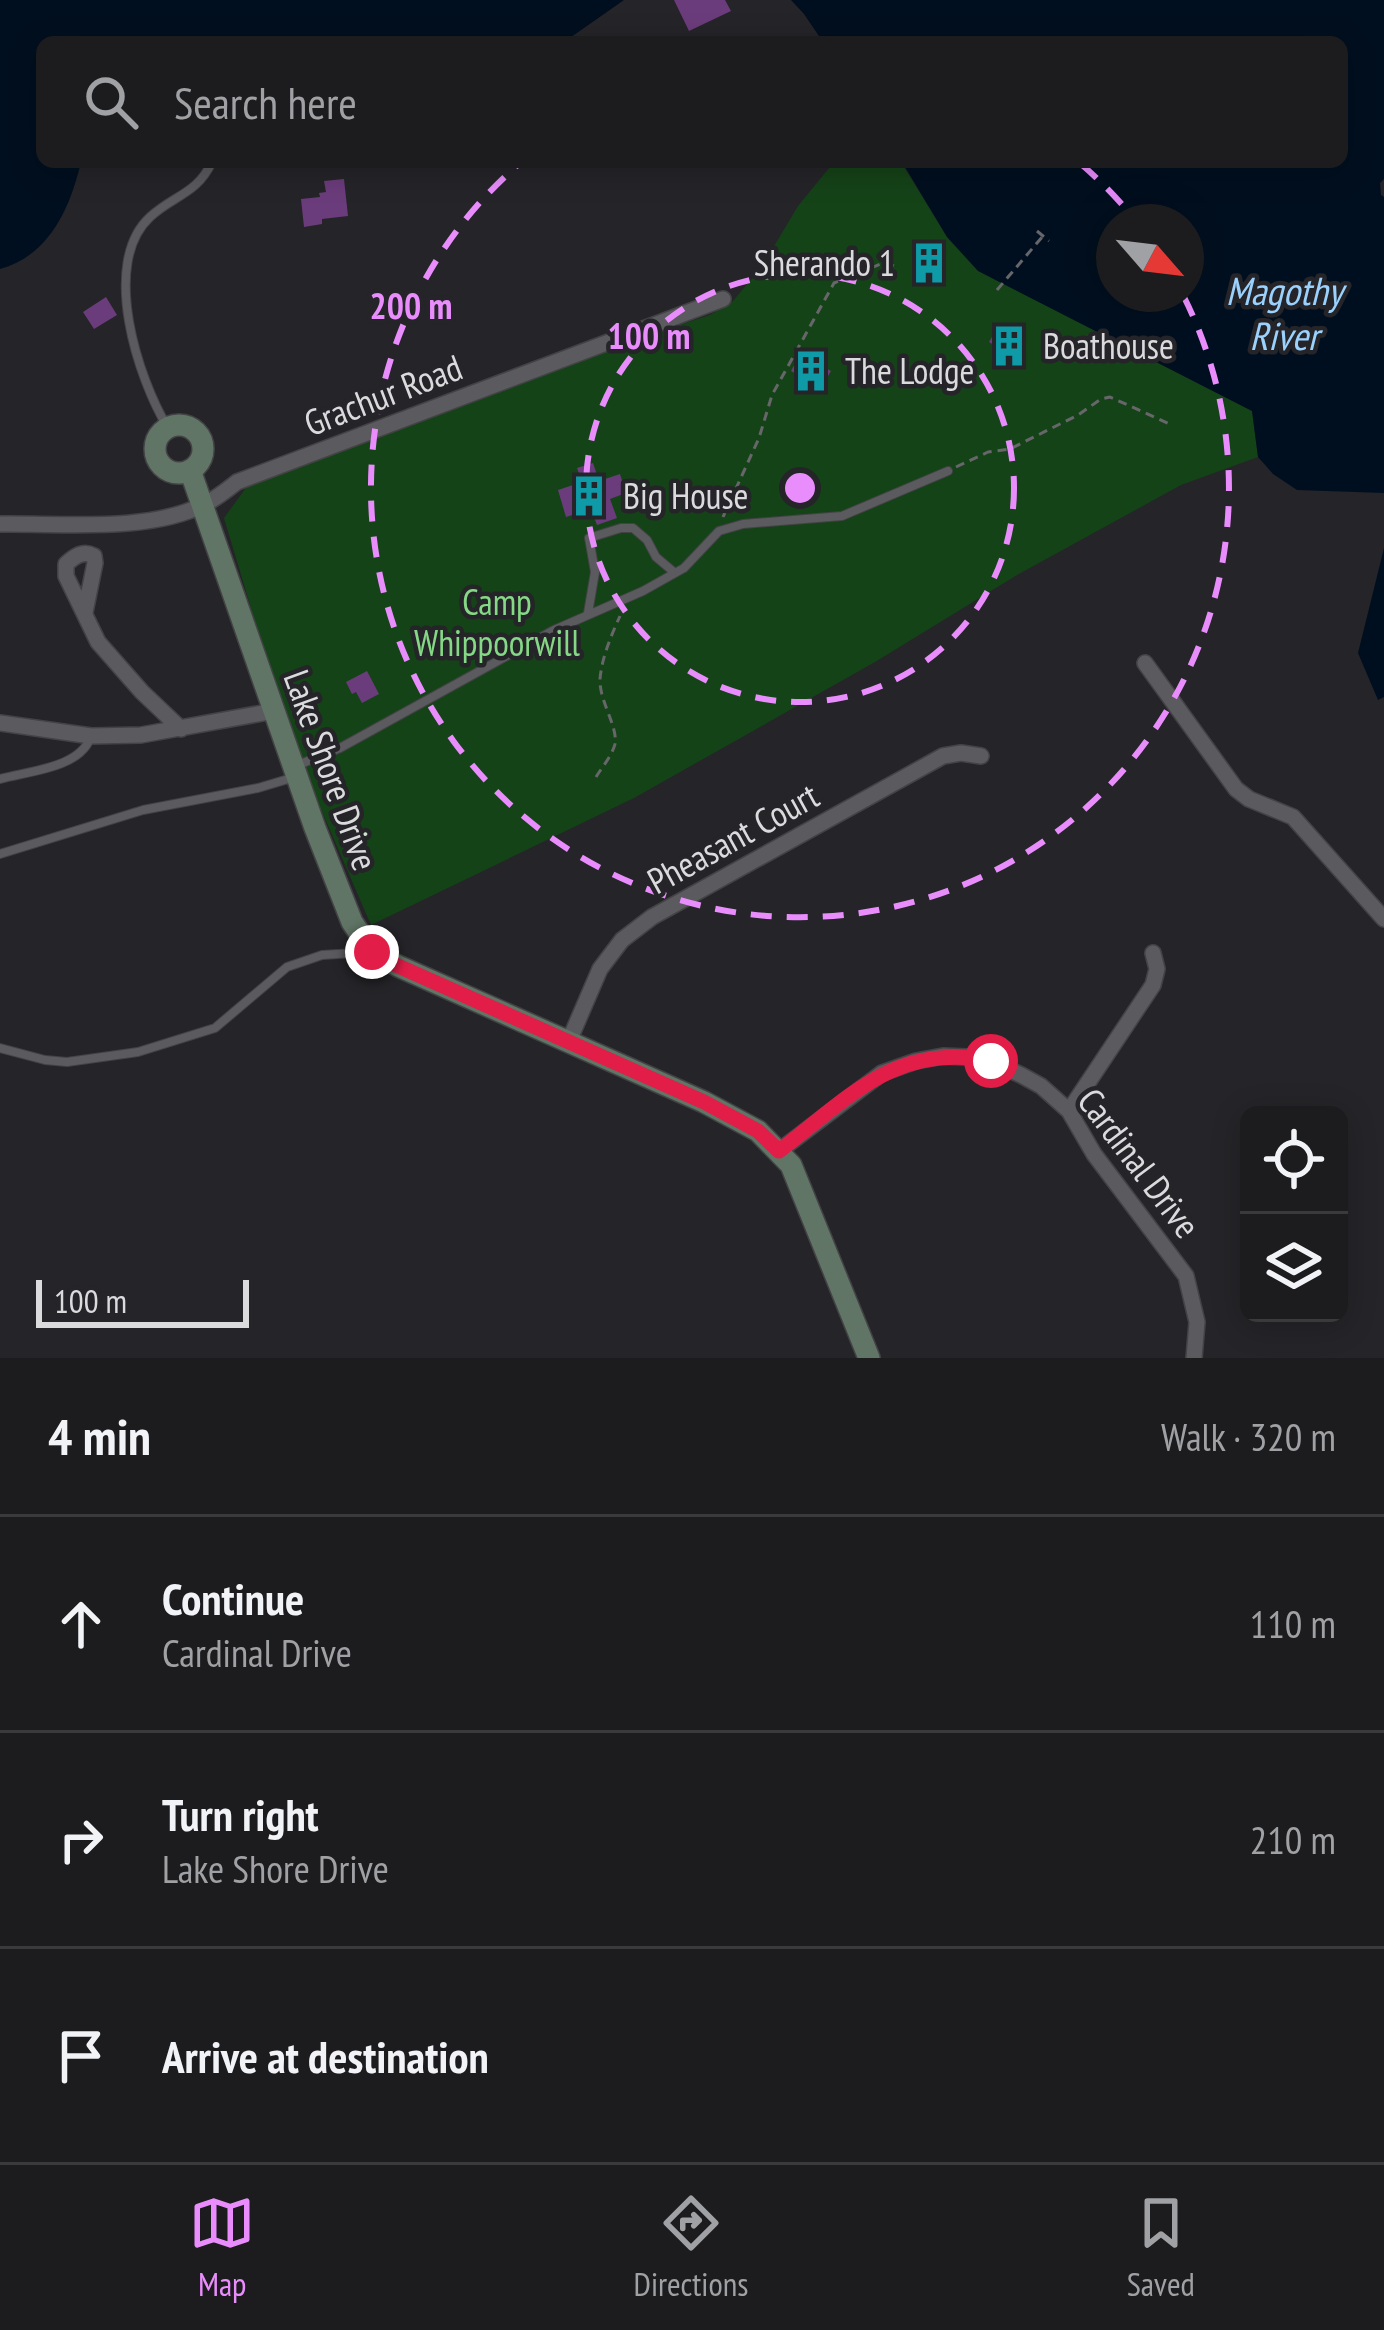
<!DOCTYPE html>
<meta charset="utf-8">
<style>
:root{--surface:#1c1b1e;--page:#29282b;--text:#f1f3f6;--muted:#a0a1a4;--line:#3a393c;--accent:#e98dfd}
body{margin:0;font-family:"PT Sans Narrow",sans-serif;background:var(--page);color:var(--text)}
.controls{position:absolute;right:36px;bottom:36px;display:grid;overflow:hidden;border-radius:18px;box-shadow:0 6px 30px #0003}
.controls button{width:108px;height:108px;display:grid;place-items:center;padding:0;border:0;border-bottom:3px solid var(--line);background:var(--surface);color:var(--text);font:60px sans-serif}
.compass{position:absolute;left:1096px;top:204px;width:108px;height:108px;border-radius:50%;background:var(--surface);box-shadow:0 6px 30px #0003;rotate:118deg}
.scale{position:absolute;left:36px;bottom:30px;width:213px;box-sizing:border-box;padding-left:12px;border:6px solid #dbdbde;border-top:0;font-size:33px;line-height:42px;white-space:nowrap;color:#dbdbde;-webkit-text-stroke:9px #252428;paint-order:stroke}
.stop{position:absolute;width:36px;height:36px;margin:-27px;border:9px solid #e11d48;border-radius:50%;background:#fff}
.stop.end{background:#e11d48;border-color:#fff;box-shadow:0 3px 12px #0008}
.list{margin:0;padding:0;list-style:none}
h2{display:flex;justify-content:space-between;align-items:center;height:156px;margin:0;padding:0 48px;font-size:51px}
h2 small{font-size:39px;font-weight:400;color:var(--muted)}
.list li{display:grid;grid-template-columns:78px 1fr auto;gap:36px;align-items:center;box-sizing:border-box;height:216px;padding:0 48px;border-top:3px solid var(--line)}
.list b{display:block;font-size:45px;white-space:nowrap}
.list p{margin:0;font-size:39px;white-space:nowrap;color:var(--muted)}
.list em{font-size:39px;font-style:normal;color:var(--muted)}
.icon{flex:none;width:66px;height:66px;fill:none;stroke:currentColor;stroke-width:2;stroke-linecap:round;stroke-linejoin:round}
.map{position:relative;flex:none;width:1384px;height:1358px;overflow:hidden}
.search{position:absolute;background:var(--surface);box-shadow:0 6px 30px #0003;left:36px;right:36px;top:36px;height:132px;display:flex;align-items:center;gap:30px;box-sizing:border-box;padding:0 42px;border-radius:18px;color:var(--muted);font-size:45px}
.sheet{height:804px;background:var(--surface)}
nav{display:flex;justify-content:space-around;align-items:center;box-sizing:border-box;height:168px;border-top:3px solid var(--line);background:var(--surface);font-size:33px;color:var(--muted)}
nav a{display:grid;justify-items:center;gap:6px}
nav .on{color:var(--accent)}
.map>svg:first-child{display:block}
.green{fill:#154318}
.water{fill:#000f1f;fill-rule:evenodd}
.building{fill:#6b3c7b}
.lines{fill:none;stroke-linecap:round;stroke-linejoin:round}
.lane-casing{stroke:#434346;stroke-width:10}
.street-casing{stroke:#434346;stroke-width:18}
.secondary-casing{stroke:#434346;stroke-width:24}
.path{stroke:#67666a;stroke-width:3;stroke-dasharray:9 6;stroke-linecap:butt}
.lane{stroke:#5b5a5f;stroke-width:8}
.street{stroke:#5b5a5f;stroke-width:15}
.secondary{stroke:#607566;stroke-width:21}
.route{stroke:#e11d48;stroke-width:15}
.ring{fill:none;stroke:#e98dfd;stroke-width:6;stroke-dasharray:21 15}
.labels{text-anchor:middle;stroke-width:9;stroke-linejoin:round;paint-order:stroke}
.poi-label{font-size:36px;fill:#dbdbde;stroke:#252428;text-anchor:start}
.street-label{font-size:36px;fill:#dbdbde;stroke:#252428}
.park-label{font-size:36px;fill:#85d885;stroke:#252428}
.water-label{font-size:39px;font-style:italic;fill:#9ad1fd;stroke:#252428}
.centre{fill:#e98dfd;stroke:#252428;stroke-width:6}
.ring-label{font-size:36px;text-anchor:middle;font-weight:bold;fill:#e98dfd;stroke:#252428;stroke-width:9;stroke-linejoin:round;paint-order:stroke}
</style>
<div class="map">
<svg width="1384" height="1358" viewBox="0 0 1384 1358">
<rect width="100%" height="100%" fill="#252428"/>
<path class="green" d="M834,162H901L947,237L978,270L1252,411L1258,457L1181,485L1017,575L875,662L634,798L371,925L289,735L224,518L248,485L621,344L710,315L732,302L761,268L798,206Z"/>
<path class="water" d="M0,0H624L564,42H42V162H81C70,208 50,255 0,269Z
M791,0H1384V179L1380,183L1381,195L1384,197V493L1297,490L1273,474L1258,457L1252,411L978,271L947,237L902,162H1342V42H823L804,14ZM1114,222H1186V294H1114Z
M1384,548V697L1378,700L1358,653Z"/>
<path class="building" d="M674,0H725L731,11L689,31Z
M344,179L348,216L322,219V224L304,227L301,199L320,197L319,193L326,192L324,181Z
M106,297L117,315L94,329L83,312Z
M999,325L1025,340L1020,349L1024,352L1019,360L989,342Z
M800,354L831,371L821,388L791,371Z
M593,463L599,481L620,474L626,493L610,499L617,518L597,525L591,509L566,517L558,490L582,482L577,468Z
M367,671L379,694L362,703L356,692L352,694L346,682Z"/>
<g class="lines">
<g class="lane-casing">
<path id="lane" d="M168,428C138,379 100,263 150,217C174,195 197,194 212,162
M588,613L595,572L589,538L621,528H633L647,540L656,557L675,573
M298,765L340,748L554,630L643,591L684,568L719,531L743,524L842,516L948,471
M0,779C29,771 81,768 91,736
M0,854L143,810L258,788L295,777
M0,1048L45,1060L67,1062L138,1052L215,1028L287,967L322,955L370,952"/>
</g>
<g class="street-casing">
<path id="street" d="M0,524C63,523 148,533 205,504C217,498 227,490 237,482L723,299
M85,612L95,563L94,556C83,550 75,556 66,564V576L98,642L142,692L181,729
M1145,663L1236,789L1249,799L1293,817L1384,919
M0,723L91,736L141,735L274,711
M569,1041L600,969L622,940L652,917L943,756L961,753L981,756
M1069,1111L1153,985L1157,969L1153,953
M779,1151L882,1073L916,1061L943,1056L967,1057L991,1061L1021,1075L1041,1086L1069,1111L1094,1154L1186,1276L1197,1322L1194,1358"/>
</g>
<g class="secondary-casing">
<path id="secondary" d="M155 449a24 24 0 1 1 48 0a24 24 0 1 1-48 0Z
M190,470L315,828L352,922L372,952L398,966L704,1102L758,1131L791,1165L869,1358"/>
</g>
<path class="path" d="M1037,231L1049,241
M997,290L1043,236
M956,467L988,452L1010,449L1078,415L1101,399L1110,397L1172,425
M723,517L759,438L772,395L834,283L883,263L899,267
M596,777C602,767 612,756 615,744C618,726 599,701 600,679C602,657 611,636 620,616"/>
<use href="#lane" class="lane"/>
<use href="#street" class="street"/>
<use href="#secondary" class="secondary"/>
</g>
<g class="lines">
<path class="route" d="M372,952L398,966L704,1102L758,1131L779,1151C848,1098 896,1042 991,1061"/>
</g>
<g class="ring">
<circle cx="800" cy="488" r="214"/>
<path d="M1081 164A429 429 0 0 1 1136 221M1184 297A429 429 0 1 1 519 164"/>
</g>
<defs>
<g id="building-bare" transform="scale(3.24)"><path d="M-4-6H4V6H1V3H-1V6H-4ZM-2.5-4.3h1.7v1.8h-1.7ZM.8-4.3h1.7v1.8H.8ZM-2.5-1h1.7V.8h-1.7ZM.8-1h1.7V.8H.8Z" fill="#0f9aa8" stroke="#252428" stroke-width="2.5" paint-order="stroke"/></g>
</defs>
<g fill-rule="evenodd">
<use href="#building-bare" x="929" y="263"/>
<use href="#building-bare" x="1009" y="346"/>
<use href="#building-bare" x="811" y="371"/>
<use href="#building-bare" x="589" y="496"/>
</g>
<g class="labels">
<g class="poi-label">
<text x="895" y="276" text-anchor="end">Sherando 1</text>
<text x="1043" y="359">Boathouse</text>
<text x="845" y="384">The Lodge</text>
<text x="623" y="509">Big House</text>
</g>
<g class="street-label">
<text transform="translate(383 395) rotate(-21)" y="13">Grachur Road</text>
<text transform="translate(331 770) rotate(70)" y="13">Lake Shore Drive</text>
<text transform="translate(733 838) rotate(-29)" y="13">Pheasant Court</text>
<text transform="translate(1139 1163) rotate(53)" y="13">Cardinal Drive</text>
</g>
<g class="park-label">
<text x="497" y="615">Camp<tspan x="497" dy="41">Whippoorwill</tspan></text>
</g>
<g class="water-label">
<text x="1284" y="305">Magothy<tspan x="1284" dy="45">River</tspan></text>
</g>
</g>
<circle cx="800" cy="488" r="18" class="centre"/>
<g class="ring-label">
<text x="411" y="319">200 m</text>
<text x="649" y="349">100 m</text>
</g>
</svg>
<div class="controls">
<button><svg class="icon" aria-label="locate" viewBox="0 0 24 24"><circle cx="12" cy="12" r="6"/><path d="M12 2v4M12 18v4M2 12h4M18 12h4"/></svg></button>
<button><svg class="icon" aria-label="layers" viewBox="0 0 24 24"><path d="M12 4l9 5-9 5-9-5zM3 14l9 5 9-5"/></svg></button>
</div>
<svg class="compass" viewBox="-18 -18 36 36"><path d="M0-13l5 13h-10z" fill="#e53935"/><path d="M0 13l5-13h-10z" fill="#a0a1a4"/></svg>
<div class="scale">100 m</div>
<div class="stop" style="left:991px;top:1061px"></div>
<div class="stop end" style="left:372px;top:952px"></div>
<div class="search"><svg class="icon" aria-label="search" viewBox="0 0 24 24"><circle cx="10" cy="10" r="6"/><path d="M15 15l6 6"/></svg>Search here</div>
</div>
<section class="sheet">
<h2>4 min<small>Walk · 320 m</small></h2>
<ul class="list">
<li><svg class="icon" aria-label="ahead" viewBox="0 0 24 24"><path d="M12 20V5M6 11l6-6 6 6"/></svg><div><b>Continue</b><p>Cardinal Drive</p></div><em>110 m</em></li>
<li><svg class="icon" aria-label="right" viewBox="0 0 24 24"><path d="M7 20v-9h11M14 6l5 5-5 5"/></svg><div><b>Turn right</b><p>Lake Shore Drive</p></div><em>210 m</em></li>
<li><svg class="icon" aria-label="arrive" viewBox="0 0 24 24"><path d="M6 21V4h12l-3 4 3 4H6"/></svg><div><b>Arrive at destination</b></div></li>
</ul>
</section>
<nav>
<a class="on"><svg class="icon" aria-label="map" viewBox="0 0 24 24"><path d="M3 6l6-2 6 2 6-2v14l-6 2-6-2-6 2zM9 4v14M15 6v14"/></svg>Map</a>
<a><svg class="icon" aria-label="directions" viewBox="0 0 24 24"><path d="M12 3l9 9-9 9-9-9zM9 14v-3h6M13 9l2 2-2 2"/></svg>Directions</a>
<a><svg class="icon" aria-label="saved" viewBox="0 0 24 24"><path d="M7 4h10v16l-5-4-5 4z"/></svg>Saved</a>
</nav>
